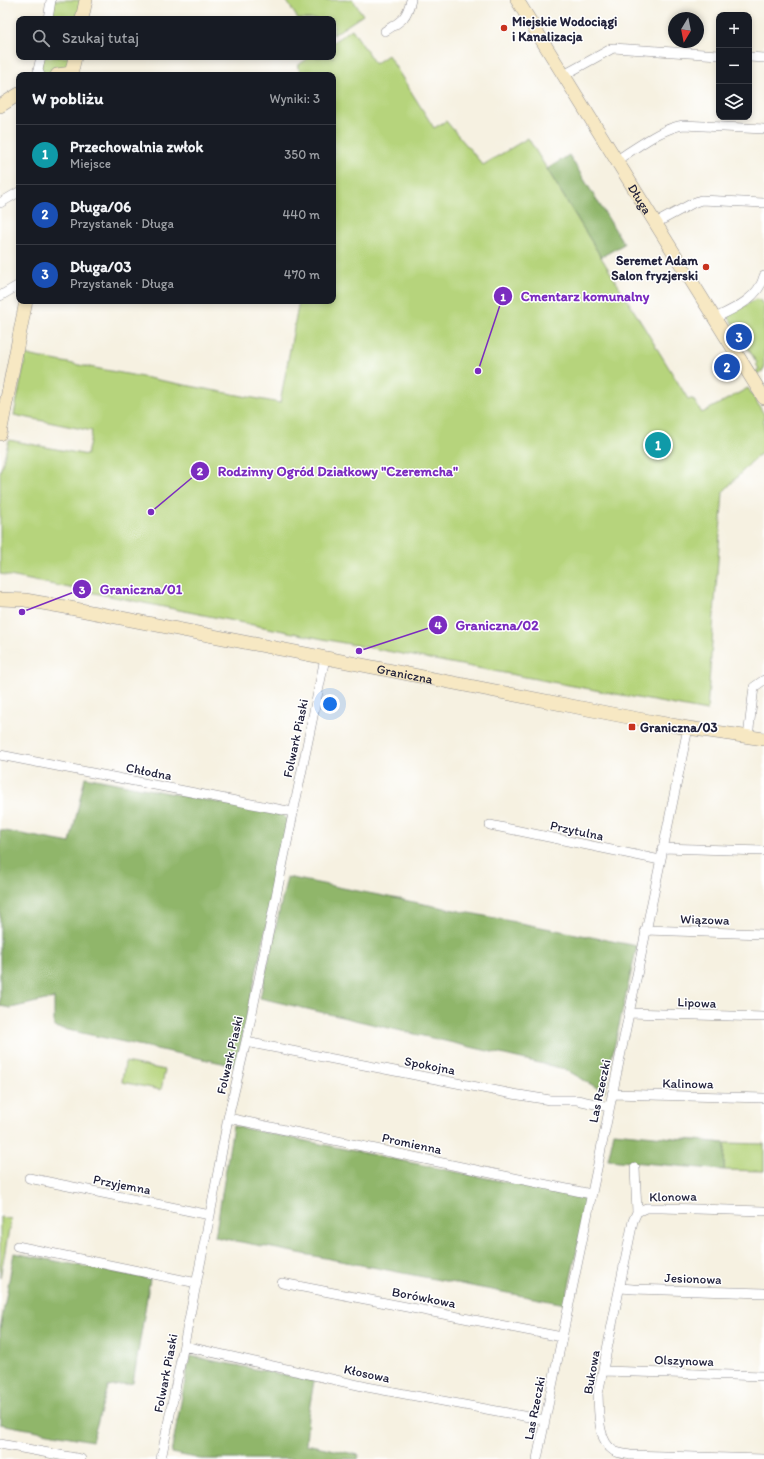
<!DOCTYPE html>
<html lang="pl">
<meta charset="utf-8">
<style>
:root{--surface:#171b24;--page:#242831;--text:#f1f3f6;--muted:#9ea1a6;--line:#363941;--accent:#c8321e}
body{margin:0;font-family:Itim,sans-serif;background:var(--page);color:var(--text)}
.controls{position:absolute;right:12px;top:12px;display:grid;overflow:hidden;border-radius:8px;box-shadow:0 2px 6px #0003}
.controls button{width:36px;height:36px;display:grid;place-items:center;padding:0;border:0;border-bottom:1px solid var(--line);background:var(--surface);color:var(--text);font:20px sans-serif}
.compass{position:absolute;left:668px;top:12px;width:36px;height:36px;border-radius:50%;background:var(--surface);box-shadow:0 2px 6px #0003;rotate:190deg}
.you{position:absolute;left:330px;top:704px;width:14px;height:14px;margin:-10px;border:3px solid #fff;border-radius:50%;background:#1a73e8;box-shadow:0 0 0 6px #1a73e833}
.badge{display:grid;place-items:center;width:26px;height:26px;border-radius:50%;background:var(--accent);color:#fff;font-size:13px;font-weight:700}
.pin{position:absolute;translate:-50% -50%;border:2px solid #fff;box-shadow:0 1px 4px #0006}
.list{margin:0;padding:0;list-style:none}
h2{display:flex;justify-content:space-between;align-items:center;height:52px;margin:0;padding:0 16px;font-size:17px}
h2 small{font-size:13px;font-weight:400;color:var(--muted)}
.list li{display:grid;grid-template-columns:26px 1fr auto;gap:12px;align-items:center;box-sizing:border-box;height:60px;padding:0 16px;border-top:1px solid var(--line)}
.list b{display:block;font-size:15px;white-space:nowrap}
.list p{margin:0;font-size:13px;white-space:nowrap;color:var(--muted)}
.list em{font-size:13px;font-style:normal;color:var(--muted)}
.icon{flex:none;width:22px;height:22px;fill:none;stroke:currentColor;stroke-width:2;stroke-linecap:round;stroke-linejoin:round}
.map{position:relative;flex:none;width:764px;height:1459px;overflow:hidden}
.search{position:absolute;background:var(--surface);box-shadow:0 2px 6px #0003;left:16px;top:16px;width:320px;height:44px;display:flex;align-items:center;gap:10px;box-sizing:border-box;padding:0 14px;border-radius:8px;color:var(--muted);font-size:15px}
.panel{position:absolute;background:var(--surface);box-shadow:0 2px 6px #0003;left:16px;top:72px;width:320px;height:232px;border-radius:8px}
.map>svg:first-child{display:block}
.green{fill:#b6d47b;stroke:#6c7b5b}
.forest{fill:#90b66b;stroke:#596c53}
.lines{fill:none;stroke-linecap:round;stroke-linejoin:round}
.street-casing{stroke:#8c8a8e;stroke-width:10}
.secondary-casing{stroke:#8c8a8e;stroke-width:14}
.street{stroke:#fff;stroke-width:9}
.secondary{stroke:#f7e8c3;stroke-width:13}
.poi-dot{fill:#c8321e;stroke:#fff;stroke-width:1.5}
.labels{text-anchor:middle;stroke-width:3;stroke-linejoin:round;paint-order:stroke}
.poi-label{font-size:13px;font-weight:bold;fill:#22223b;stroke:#fff;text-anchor:start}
.street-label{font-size:13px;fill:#22223b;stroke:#fff}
.leader{fill:none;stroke:#7b2cbf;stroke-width:1.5}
.callout-dot{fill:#7b2cbf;stroke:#fff;stroke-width:1.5}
.mark-label{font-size:12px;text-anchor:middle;font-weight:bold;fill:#fff}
.callout-label{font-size:14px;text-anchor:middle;font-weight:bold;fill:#7b2cbf;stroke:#fff;stroke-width:3;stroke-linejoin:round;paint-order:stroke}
</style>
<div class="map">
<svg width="764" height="1459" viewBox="0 0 764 1459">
<rect width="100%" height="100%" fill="#fff"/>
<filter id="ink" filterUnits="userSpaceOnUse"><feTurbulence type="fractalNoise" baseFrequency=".025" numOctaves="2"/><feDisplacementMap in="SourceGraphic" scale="8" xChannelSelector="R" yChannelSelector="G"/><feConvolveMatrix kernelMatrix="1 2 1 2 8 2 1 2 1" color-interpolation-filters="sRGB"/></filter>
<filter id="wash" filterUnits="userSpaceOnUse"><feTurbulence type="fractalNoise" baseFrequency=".012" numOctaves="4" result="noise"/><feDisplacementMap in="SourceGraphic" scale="16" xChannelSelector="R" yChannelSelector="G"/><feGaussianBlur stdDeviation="0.9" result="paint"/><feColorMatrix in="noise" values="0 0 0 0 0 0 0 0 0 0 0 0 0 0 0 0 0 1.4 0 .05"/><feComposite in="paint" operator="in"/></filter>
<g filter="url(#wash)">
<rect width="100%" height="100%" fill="#f6f1e1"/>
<path class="green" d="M51,0H86L82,19H48Z
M286,0H353L363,15L333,35V19H298Z
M352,29L375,64L388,55L434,128L446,121L483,165L528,138L688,399H693L702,413L748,388L764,414V452L756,457L723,492L707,711L328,640L0,574V472L9,440L87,455L92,431L14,415L26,355L280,403L299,301H333V75H303L297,66L310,57H333V42Z
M41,57H75L72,73L40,75Z
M756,299L760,300L764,306V370L758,374L756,371L759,369L756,364L757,363L728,316Z
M125,1062L165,1070L161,1090L122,1082Z
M725,1143L764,1144V1171L724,1170Z
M0,1217L11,1219L0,1278Z"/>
<path class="forest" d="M569,155L624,244L601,257L547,169Z
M85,777L283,815L289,822L236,1066L54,1027V998L11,1008L0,1006V830L70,843Z
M287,877L637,946L604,1092L565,1069L260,998Z
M233,1126L588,1199L565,1304L215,1237Z
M614,1132L725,1143L724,1170L608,1160Z
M14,1253L150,1279L133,1383L108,1387L92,1441L0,1424V1329Z
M190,1356L314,1381L308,1416L306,1444L359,1455L358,1459H201L171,1453Z"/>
</g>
<g filter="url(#ink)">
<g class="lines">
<g class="street-casing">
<path id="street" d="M48,19L51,0
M385,31C401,21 406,20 411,0
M749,57L764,58
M40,75L38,70L41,57
M564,75L613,48L719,55
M617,161L623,156C642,144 661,129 683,125L764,129
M0,203L19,192
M656,223L693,203L701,200L764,203
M0,296L19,285
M715,318C734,309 759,298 764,276
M748,737L754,687L764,680
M0,755L293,812
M490,825L660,860
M662,848L764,851
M645,930L764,934
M629,1013L764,1017
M246,1042L513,1094L550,1100H577L609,1107
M612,1094L764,1098
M228,1118L591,1194
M635,1168L637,1212
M29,1178L210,1215
M764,1211L662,1208H646L637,1212L633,1221L598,1394C599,1410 597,1441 614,1451C618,1453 625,1454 630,1455L764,1459
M17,1246L197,1283
M282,1283L562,1337
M621,1288L633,1289L764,1293
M184,1346L367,1387L545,1420
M604,1371L764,1376
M0,1444L81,1459
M161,1459L210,1215L228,1118L247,1037L325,658
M537,1459L688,728"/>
</g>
<g class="secondary-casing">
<g id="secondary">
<path id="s1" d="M517,0L764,398"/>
<path d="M82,19L86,0"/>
<path d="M57,75L72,73"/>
<path d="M71,75L75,57"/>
<path d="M0,106L19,94"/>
<path d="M0,434L26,301"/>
<path id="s2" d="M0,599L25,600L65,607L633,718L688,728L764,739"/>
</g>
</g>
<use href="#street" class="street"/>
<use href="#secondary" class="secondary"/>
</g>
</g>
<g class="poi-dot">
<circle cx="504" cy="28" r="4"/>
<circle cx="706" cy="267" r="4"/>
<rect x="628" y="723" width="8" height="8" rx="2"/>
</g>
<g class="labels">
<g class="poi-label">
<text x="512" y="26">Miejskie Wodociągi<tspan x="512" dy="15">i Kanalizacja</tspan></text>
<text x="698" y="265" text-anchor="end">Seremet Adam<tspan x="698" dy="15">Salon fryzjerski</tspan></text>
<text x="640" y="732">Graniczna/03</text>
</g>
<g class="street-label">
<text dy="5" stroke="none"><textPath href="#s1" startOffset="234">Długa</textPath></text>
<text dy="5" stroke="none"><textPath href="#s2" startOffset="412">Graniczna</textPath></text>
<text transform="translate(295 738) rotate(-78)" y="5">Folwark Piaski</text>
<text transform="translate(149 771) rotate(11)" y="5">Chłodna</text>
<text transform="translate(577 830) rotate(12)" y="5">Przytulna</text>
<text transform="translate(705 919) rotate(2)" y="5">Wiązowa</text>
<text transform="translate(697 1002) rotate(2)" y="5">Lipowa</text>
<text transform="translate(229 1055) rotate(-77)" y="5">Folwark Piaski</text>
<text transform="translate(430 1065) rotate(11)" y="5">Spokojna</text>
<text transform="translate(688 1083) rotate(1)" y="5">Kalinowa</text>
<text transform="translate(599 1091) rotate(-78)" y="5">Las Rzeczki</text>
<text transform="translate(412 1143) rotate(12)" y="5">Promienna</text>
<text transform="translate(122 1184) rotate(11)" y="5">Przyjemna</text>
<text transform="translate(673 1196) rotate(-1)" y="5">Klonowa</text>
<text transform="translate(693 1278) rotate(2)" y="5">Jesionowa</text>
<text transform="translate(424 1297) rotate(11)" y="5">Borówkowa</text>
<text transform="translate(684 1360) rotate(2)" y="5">Olszynowa</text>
<text transform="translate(591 1372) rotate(-80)" y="5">Bukowa</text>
<text transform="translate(165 1373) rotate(-79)" y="5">Folwark Piaski</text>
<text transform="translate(367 1373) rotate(12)" y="5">Kłosowa</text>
<text transform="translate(534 1408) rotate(-79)" y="5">Las Rzeczki</text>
</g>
</g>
<path class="leader" d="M478 371L503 296M151 512L200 471M22 612L82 589M359 651L438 625"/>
<g class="callout-dot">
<circle cx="478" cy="371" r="4"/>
<circle cx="151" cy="512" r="4"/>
<circle cx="22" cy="612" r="4"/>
<circle cx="359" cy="651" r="4"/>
<circle cx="503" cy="296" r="10"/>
<circle cx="200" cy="471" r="10"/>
<circle cx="82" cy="589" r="10"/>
<circle cx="438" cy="625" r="10"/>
</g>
<g class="mark-label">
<text x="503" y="301">1</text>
<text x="200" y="475">2</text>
<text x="82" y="594">3</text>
<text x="438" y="629">4</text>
</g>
<g class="callout-label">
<text x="585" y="301">Cmentarz komunalny</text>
<text x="338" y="476">Rodzinny Ogród Działkowy "Czeremcha"</text>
<text x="141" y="594">Graniczna/01</text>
<text x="497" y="630">Graniczna/02</text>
</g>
</svg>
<div class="controls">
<button>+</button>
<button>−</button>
<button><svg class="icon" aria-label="layers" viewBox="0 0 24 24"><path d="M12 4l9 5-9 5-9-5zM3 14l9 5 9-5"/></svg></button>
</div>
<svg class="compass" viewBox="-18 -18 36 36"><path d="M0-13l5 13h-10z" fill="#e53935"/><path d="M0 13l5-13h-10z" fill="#9ea1a6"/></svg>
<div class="you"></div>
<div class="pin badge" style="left:658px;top:445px;background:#0f9aa8">1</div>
<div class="pin badge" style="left:727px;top:367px;background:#1a4fb4">2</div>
<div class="pin badge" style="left:739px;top:337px;background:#1a4fb4">3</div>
<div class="search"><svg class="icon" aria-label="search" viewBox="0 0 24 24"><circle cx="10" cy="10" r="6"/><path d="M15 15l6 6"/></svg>Szukaj tutaj</div>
<section class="panel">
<h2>W pobliżu<small>Wyniki: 3</small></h2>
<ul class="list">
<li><span class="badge" style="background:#0f9aa8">1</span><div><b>Przechowalnia zwłok</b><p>Miejsce</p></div><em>350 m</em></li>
<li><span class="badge" style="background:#1a4fb4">2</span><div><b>Długa/06</b><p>Przystanek · Długa</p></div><em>440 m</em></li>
<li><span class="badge" style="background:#1a4fb4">3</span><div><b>Długa/03</b><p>Przystanek · Długa</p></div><em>470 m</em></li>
</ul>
</section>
</div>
